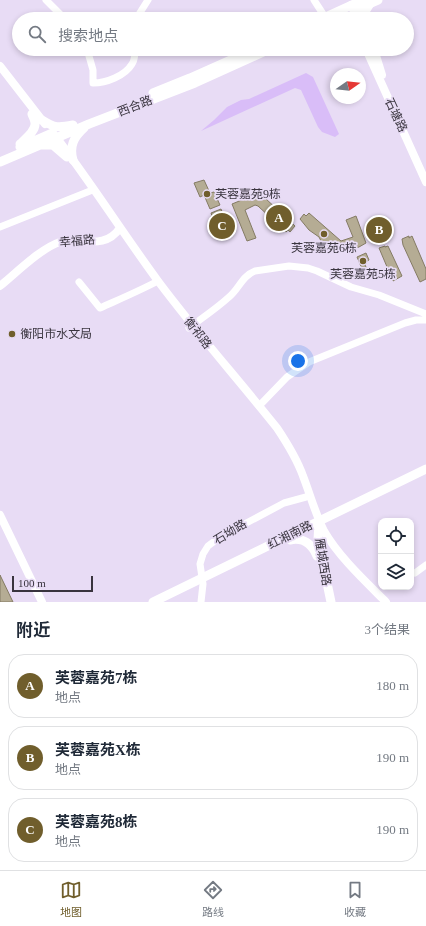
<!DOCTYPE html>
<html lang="zh">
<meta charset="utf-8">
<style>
:root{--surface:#fff;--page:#f2f2f3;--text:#1f2937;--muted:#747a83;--line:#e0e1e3;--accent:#705e2c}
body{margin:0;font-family:"Times New Roman","Noto Sans SC",serif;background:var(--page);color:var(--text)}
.controls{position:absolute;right:12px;bottom:12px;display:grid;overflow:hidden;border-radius:8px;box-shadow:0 2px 6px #0003}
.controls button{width:36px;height:36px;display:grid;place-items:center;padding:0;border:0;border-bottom:1px solid var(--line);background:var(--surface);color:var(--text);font:20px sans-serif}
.compass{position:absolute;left:330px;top:68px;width:36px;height:36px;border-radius:50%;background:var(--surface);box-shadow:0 2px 6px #0003;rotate:76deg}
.scale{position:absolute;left:12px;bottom:10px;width:81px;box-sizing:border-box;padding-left:4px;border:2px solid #39343e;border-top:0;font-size:11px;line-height:14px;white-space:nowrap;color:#39343e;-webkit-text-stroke:3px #e8dcf5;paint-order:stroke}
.you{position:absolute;left:298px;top:361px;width:14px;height:14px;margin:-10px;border:3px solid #fff;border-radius:50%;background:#1a73e8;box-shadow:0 0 0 6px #1a73e833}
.badge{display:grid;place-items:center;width:26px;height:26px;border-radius:50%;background:var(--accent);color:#fff;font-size:13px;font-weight:700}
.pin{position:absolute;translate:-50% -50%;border:2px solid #fff;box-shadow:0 1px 4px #0006}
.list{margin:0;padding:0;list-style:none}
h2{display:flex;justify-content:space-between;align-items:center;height:52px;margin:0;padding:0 16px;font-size:17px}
h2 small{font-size:13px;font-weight:400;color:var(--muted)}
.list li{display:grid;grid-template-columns:26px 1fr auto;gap:12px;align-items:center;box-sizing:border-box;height:64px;margin:0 8px 8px;padding:0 8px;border:1px solid var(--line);border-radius:16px}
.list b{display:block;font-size:15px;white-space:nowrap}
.list p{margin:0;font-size:13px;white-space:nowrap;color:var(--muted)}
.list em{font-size:13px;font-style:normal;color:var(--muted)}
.icon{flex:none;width:22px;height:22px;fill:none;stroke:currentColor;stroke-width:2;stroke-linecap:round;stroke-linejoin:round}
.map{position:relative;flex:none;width:426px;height:602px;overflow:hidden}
.search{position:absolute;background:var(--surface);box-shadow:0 2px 6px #0003;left:12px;right:12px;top:12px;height:44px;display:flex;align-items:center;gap:10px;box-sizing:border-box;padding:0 14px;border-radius:22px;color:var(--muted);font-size:15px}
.sheet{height:268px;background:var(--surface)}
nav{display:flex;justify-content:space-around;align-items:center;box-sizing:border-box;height:56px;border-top:1px solid var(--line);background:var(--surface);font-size:11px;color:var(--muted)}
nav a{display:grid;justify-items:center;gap:2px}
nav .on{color:var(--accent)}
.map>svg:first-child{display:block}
.green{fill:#d9bdf8}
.building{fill:#b5ac94;stroke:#847b64}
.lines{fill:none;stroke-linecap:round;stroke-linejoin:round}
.minor{stroke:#fff;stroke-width:7}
.tertiary{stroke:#fff;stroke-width:8}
.secondary{stroke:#fff;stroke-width:9}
.poi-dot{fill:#705e2c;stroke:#e8dcf5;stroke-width:1.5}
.labels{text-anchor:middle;stroke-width:3.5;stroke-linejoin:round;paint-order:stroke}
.street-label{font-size:12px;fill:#39343e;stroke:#e8dcf5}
.poi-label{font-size:12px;fill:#39343e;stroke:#e8dcf5;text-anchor:start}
</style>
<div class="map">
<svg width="426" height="602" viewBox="0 0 426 602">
<rect width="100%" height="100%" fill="#e8dcf5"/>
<path class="green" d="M306,73L313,77L339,134L335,137L322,132L318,127L301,90L295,88L201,131L214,120L227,107L241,100L249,99Z"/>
<path class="building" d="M204,180L210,193L214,192L220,205L210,209L204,195L200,197L194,183Z
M254,195L265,198L295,226L290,232L288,230L286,232L258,206L255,205L245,210L256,238L247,241L232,204Z
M221,209L232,236L222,240L221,237L220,238L215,222L214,223L211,216H212L211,213Z
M309,213L341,241L353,237L346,220L356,216L366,243L359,247L342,252L334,251L321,241L319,237L309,230L300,219L304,214L306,216Z
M384,222L388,233L374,239L369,228Z
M409,236V238L412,236L426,269V279L420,282L403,245L402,239Z
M385,246V247L388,246L402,276L393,281L379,248Z
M366,253L369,260L364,263L367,269L363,271L357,257Z
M0,575L13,602H0Z"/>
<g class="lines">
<path class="minor" d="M46,0L62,16L69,19
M314,0L325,17
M136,19L148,0
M87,49L93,70V83C106,83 125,76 132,64C135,60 135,54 135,49
M0,227L90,191
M79,282L100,308C120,299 139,291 158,281
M189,328C202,318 217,308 229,297C239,289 242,276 255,271L289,266L308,268L317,271L351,287L379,295L426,314
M259,406L287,377L309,362L405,323L416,320H426
M415,573L426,565
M201,602L203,584L200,564L203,554L208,546L220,537L284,503L306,497"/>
<path class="tertiary" d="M351,5L357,19
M365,19L366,11L371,3
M366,49L426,182
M374,49L382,75
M0,66L45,124
M53,133C90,181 122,232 158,281C196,332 238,379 277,428C287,443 297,459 303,476C310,494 315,513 324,531C339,557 365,581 386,602
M0,286C16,273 41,248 60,242C81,237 104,251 120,228
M0,515L42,602"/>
<path class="secondary" d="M357,9L378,0
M321,19L363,0
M153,93L190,78L255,49
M42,120C55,128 58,128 73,125
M20,144C25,139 36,131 35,123C35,120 33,117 32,114
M43,145H53L67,157
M20,147L52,133
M73,160C69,146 74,137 84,128
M0,162L89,124L195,83L270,49
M319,521L318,540L331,602
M290,540C303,537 312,544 317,556
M153,602L426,469"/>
</g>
<g class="poi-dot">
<circle cx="207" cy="194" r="4"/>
<circle cx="324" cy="234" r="4"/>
<circle cx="363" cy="261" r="4"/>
<circle cx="12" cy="334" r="4"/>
</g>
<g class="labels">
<g class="street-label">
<text transform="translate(135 106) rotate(-21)" y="4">西合路</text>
<text transform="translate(396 115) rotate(65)" y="4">石塘路</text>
<text transform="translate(77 241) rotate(-5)" y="4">幸福路</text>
<text transform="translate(198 333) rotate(52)" y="4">衡祁路</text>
<text transform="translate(230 532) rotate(-31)" y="4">石坳路</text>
<text transform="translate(290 535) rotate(-26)" y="4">红湘南路</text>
<text transform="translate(323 562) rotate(81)" y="4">雁城西路</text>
</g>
<g class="poi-label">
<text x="215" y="198">芙蓉嘉苑9栋</text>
<text x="324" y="252" text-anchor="middle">芙蓉嘉苑6栋</text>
<text x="363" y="278" text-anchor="middle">芙蓉嘉苑5栋</text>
<text x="20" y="338">衡阳市水文局</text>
</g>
</g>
</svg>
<div class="controls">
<button><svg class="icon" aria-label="locate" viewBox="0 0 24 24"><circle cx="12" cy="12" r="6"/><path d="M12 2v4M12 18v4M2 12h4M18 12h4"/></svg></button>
<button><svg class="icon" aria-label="layers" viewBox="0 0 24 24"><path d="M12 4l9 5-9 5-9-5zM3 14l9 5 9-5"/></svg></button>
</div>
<svg class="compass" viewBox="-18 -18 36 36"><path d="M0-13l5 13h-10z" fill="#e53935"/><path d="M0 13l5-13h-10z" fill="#747a83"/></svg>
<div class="scale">100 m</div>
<div class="you"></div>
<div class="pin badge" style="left:279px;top:218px">A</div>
<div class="pin badge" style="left:379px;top:230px">B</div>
<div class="pin badge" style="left:222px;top:226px">C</div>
<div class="search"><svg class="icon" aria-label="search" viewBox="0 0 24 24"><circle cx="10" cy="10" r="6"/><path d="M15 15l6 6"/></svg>搜索地点</div>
</div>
<section class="sheet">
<h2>附近<small>3个结果</small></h2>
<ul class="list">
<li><span class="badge">A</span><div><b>芙蓉嘉苑7栋</b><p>地点</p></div><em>180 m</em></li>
<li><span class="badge">B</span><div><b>芙蓉嘉苑X栋</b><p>地点</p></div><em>190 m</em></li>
<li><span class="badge">C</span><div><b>芙蓉嘉苑8栋</b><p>地点</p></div><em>190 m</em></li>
</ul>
</section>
<nav>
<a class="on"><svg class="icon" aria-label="map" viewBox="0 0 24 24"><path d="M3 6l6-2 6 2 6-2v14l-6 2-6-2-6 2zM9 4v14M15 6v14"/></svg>地图</a>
<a><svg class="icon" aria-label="directions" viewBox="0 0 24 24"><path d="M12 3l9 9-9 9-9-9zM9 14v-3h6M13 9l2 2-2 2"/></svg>路线</a>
<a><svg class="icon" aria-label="saved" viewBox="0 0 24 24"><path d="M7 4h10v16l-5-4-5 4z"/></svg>收藏</a>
</nav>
